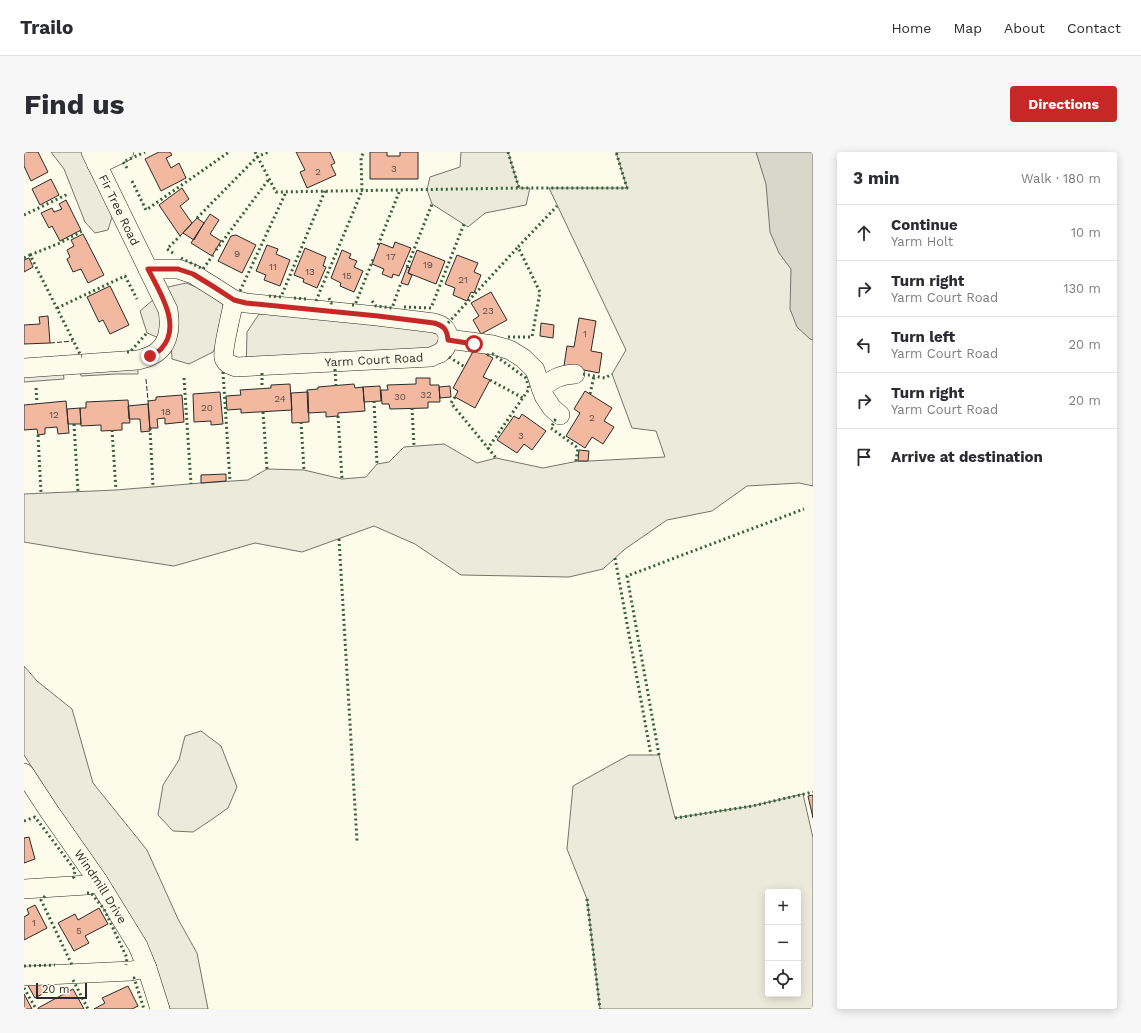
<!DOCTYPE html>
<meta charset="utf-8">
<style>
:root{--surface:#fff;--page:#f7f7f7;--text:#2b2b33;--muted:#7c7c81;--line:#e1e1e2;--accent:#c62828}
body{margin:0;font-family:"Work Sans",sans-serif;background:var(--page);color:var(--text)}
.controls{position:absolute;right:12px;bottom:12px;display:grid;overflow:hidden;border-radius:4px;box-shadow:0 2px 10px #0003}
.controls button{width:36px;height:36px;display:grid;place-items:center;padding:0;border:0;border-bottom:1px solid var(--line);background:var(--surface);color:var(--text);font:20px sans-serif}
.scale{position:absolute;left:12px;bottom:10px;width:51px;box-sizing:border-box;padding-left:4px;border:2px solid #2b2b2b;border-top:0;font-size:11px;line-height:14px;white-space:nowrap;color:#2b2b2b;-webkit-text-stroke:3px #fdfbea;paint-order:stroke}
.stop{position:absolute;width:12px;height:12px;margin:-9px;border:3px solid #c62828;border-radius:50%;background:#fff}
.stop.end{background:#c62828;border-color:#fff;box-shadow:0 1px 4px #0008}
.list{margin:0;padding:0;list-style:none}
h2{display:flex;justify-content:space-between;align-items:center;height:52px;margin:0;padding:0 16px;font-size:17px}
h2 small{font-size:13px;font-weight:400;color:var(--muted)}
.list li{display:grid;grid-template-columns:26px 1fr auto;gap:12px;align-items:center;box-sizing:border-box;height:56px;padding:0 16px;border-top:1px solid var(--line)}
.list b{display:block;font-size:15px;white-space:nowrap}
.list p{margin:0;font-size:13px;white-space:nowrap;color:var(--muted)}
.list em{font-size:13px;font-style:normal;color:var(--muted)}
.icon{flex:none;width:22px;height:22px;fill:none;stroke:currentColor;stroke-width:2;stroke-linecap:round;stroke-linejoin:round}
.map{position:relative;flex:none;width:789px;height:857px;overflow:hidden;border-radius:4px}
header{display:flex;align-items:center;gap:24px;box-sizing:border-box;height:56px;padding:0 20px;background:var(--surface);border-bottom:1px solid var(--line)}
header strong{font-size:19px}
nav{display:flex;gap:22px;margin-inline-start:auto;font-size:14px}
.intro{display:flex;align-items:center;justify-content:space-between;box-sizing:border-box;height:96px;padding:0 24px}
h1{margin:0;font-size:28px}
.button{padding:10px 18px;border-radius:4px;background:var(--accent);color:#fff;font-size:14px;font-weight:700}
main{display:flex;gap:24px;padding:0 24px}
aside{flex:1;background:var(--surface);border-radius:4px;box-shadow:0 2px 10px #0003}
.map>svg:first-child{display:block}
.green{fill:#ecebdb;stroke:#74746e;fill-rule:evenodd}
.water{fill:#d8d7c9;stroke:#74746e}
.building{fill:#f2b8a0;stroke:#2b2b2b}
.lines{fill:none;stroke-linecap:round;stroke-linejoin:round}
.minor-casing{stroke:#2b2b2b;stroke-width:20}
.minor{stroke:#fdfbea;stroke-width:19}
.hedge{stroke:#34623c;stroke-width:3;stroke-dasharray:2 3;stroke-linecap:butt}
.fence{stroke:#2b2b2b;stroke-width:1;stroke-dasharray:5 2;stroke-linecap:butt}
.route{stroke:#c62828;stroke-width:5}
.labels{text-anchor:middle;stroke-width:3;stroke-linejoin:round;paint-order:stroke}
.number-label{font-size:10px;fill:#5d4e48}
.street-label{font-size:12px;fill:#2b2b2b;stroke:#fdfbea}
</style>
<header>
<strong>Trailo</strong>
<nav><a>Home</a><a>Map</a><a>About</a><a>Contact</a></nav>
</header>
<div class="intro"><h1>Find us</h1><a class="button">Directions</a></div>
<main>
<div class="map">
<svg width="789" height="857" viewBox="0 0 789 857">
<rect width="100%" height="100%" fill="#fdfbea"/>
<path class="green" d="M27,0H58L89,62L84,78L71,81L61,70L40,17Z
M437,0H484L495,36H506L502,53L461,61L444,75L408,52L403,38L406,25L436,15Z
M592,0H789V334L775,331L723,334L688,359L643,368L601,397L579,417L545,425L437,423L391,392L350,374L278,400L231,391L150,414L71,402L0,390V342L92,338L177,331L224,328L243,317L280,318L318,327L342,325L353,312L365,310L380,295L420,292L453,311L472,306L519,316L554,309H565L641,305L632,279L608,276L588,222L602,198L525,36H603Z
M162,131L180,138L199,151V178L189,200L165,212L148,207L147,191L123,181L116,159L144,135Z
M265,161L410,177L418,186L411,211L222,222L223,180L235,162Z
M56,217H114V222H92L57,224Z
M39,219L40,227L0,230V223Z
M0,514L13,529L48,557L69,631L123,698L154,767L173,801L184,857H146L134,825L90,743L0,603Z
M177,579L197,594L213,635L204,656L187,668L169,680L149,679L134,663L139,633L155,608L161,584Z
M605,603H635L651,666L728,654L779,642L789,686V857H576L563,747L543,697L549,634ZM744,740H774V842H744Z"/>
<path class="water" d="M732,0H789V188L786,187L773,175L766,157L767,117L755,101L746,80L742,32Z"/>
<path class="building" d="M0,0H14L24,20L7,29L0,14Z
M135,0H146L148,3L142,6L147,16L155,11L162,26L137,39L121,7Z
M272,0H306L311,11L307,13L312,23L283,36L276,20L281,18Z
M346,0H363V4H376V0H394V27H346Z
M27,27L35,43L16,53L8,37Z
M158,36L165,47L156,54L168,71L156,84L135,53Z
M42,48L57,78L36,89L28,74L25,76L17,61L28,56L30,60L38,57L35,52Z
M186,62L195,68L186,82L197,89L188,104L167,91Z
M173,66L180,71L170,88L159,81Z
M59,82L80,123L64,131L57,117L49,120L43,107L46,105L43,98L50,94L47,88Z
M212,83L232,93L218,121L194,109L207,84Z
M371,90L387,96L375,124L369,122L368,126L358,122L360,117L348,112L356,91L369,96Z
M243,93L254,97L252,102L266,108L256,134L240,128L242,123L232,119Z
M281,96L302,105L299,114L302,115L293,136L279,130L280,127L270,123Z
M318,98L327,102L325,106L333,109L330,115L339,119L330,140L316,134L317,131L307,126Z
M393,98L421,109L412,132L384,121Z
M433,103L454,111L450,120L457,123L450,141L447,140L443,149L429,143L431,136L421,132Z
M5,106L9,115L0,120V108Z
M383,115L386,116L384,121L388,123L384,133L377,131Z
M86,134L105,173L86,182L79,168L75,170L63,145Z
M467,140L483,168L457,182L449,168L455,164L447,151Z
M24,164L26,191L0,192V173L16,172L15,165Z
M555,166L572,169L567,199L578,201L575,221L540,214L543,194L550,195Z
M517,171L530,173L529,186L516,184Z
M451,196L469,206L459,225L466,228L451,256L431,245L434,239L429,236Z
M392,226H406V233H415L416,250H404V256L366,257L365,252H358L357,238H364L363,233L392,232Z
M266,232L268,258L217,261V257L203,258L202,244L217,243L216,238L247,236V233Z
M330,232L331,236L339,235L341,259L314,261V264L302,265V260L284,261L283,238L294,237V235Z
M356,234L357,249L340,250L339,235Z
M426,234L427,245L416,246L415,235Z
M561,239L588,256L580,269L590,275L579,292L568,285L561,296L542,284L556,261L550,257Z
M196,240L199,272L187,273V269L170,270L169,242Z
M284,240L285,270L268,271L267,241Z
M158,243L160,270L141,272V266L133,267L134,276H126L124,249L132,248V245Z
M104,248L106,271H98V278L77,279V273L57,274L56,256H62V250Z
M42,249L45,281L34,282L33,275L21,276V282L14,283L13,277L0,278V253Z
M124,252L126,279L117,280L116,267H105L104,254Z
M56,256L57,272H44L43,257Z
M498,262L522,279L508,298L500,292L493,301L473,288L490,264L495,267Z
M555,298L565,299L564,309H554Z
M202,322V329L177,331V323Z
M789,643V666L784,644Z
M5,685L11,707L0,711V686Z
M11,753L23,776L0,788V765L5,762L3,757Z
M75,756L84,772L61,784L65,791L50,799L34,771L51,762L54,768Z
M19,828L24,839L11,846L2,830Z
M104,834L114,854L108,857H70L81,851L78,846Z
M49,837L60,857H14V856Z
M0,842L8,857H0Z"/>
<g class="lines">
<g class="minor-casing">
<g id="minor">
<path d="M73,13L100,0"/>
<path d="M124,117H154L169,122L190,135L210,148L222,151L353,164L410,171C413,172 417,173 419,175C427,182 425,195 416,201C414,202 410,203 407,205L212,215C207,213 202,212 200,206C198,198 208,159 210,148"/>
<path d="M424,187L469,193L486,198L499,206L511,218L520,244L528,256L536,263"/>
<path d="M0,216L114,208C118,207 122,206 126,204C145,196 147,176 144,158L67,0"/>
<path d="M517,236C529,227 535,223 551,222"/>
<path id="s1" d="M0,621L25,659L74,729L114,794L123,816L136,857"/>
<path d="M0,737L63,733L74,729"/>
<path d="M0,824L107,819L123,816"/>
</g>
</g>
<use href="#minor" class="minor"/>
<path class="hedge" d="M231,0L252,40L495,36
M484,0L495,36H603L592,0
M103,16L99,10L121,0
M108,29L122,58L205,0
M0,63L44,42
M173,66L233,5L244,0
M354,93L376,38
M192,98L245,27
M149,101L143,97L156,84
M6,103L36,91L60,78
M0,106L6,103L57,204H58
M157,106L179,117L189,103
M383,115L408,52
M216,139L262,40
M245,144L257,145L301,39
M270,146L283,147
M305,146L307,151H310
M292,149L338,39L337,5L340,0
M348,149L352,154L368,156L377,131
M328,153H331L350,105
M380,155L407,156L440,72
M33,156L101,124L113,147
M424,171L494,95
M484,185H508L516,140L494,95L533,54
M103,200H106L123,181
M463,203L469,202L502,226L505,237L464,296L472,306
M425,205L441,215
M311,217L312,234
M199,220L206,329
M238,221V237
M559,222L581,226L588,222
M160,226L167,332
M466,228L499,246
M12,236L13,252
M566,242L570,224
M431,245L427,251L464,296
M350,249L353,312
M388,256L390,294
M239,260L243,317
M314,264L318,327
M530,268H531L527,276L554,296L552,309
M277,270L280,318
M50,272L54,340
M126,276L129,335
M88,278L92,338
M14,283L17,341
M315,387L333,689
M591,406L627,603
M635,603L603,424L780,357
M651,666L728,654L789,640
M0,669L11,665L51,718L50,725L48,726
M63,741H67L80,757L103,806L102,813
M21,744L17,748L48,813H46
M563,747L576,857
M0,814L31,813
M109,826H110L120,857
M49,828L64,857
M0,836L12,857"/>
<path class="fence" d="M26,191L49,189
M122,227L124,249"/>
</g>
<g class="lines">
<path class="route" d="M126,204C130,202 134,200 137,197C159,174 135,139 124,117H154L169,122L190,135L210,148L222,151L354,164L410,171C420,174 423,177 424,188L450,192"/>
</g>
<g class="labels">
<g class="number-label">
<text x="370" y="20">3</text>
<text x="294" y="23">2</text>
<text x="213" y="105">9</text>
<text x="367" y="108">17</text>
<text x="404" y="116">19</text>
<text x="249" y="118">11</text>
<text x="286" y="123">13</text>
<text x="323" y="127">15</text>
<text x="439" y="131">21</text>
<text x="464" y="162">23</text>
<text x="561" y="185">1</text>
<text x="402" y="246">32</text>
<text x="376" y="248">30</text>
<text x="256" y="250">24</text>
<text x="183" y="259">20</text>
<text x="142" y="263">18</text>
<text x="30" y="266">12</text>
<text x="568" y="269">2</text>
<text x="497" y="287">3</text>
<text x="10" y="774">1</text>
<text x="55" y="782">5</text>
</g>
<g class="street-label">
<text transform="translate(95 58) rotate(64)" y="4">Fir Tree Road</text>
<text transform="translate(350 208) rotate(-3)" y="4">Yarm Court Road</text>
<text dy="4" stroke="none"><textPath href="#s1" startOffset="137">Windmill Drive</textPath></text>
</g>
</g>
</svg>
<div class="controls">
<button>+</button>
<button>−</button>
<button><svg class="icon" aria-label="locate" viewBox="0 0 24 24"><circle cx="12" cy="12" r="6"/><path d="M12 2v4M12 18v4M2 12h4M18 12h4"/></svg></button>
</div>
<div class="scale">20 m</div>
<div class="stop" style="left:450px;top:192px"></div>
<div class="stop end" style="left:126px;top:204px"></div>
</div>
<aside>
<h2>3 min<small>Walk · 180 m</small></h2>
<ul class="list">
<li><svg class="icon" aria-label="ahead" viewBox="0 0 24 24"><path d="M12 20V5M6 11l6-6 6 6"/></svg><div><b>Continue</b><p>Yarm Holt</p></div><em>10 m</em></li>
<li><svg class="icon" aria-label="right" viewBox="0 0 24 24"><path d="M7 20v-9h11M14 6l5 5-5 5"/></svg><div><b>Turn right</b><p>Yarm Court Road</p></div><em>130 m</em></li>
<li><svg class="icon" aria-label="left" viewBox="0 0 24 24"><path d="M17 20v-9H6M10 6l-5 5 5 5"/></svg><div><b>Turn left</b><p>Yarm Court Road</p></div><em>20 m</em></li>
<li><svg class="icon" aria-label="right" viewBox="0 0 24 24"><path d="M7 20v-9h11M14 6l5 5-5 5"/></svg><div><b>Turn right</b><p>Yarm Court Road</p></div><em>20 m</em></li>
<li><svg class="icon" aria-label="arrive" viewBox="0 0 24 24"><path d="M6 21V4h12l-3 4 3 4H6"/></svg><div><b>Arrive at destination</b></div></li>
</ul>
</aside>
</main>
